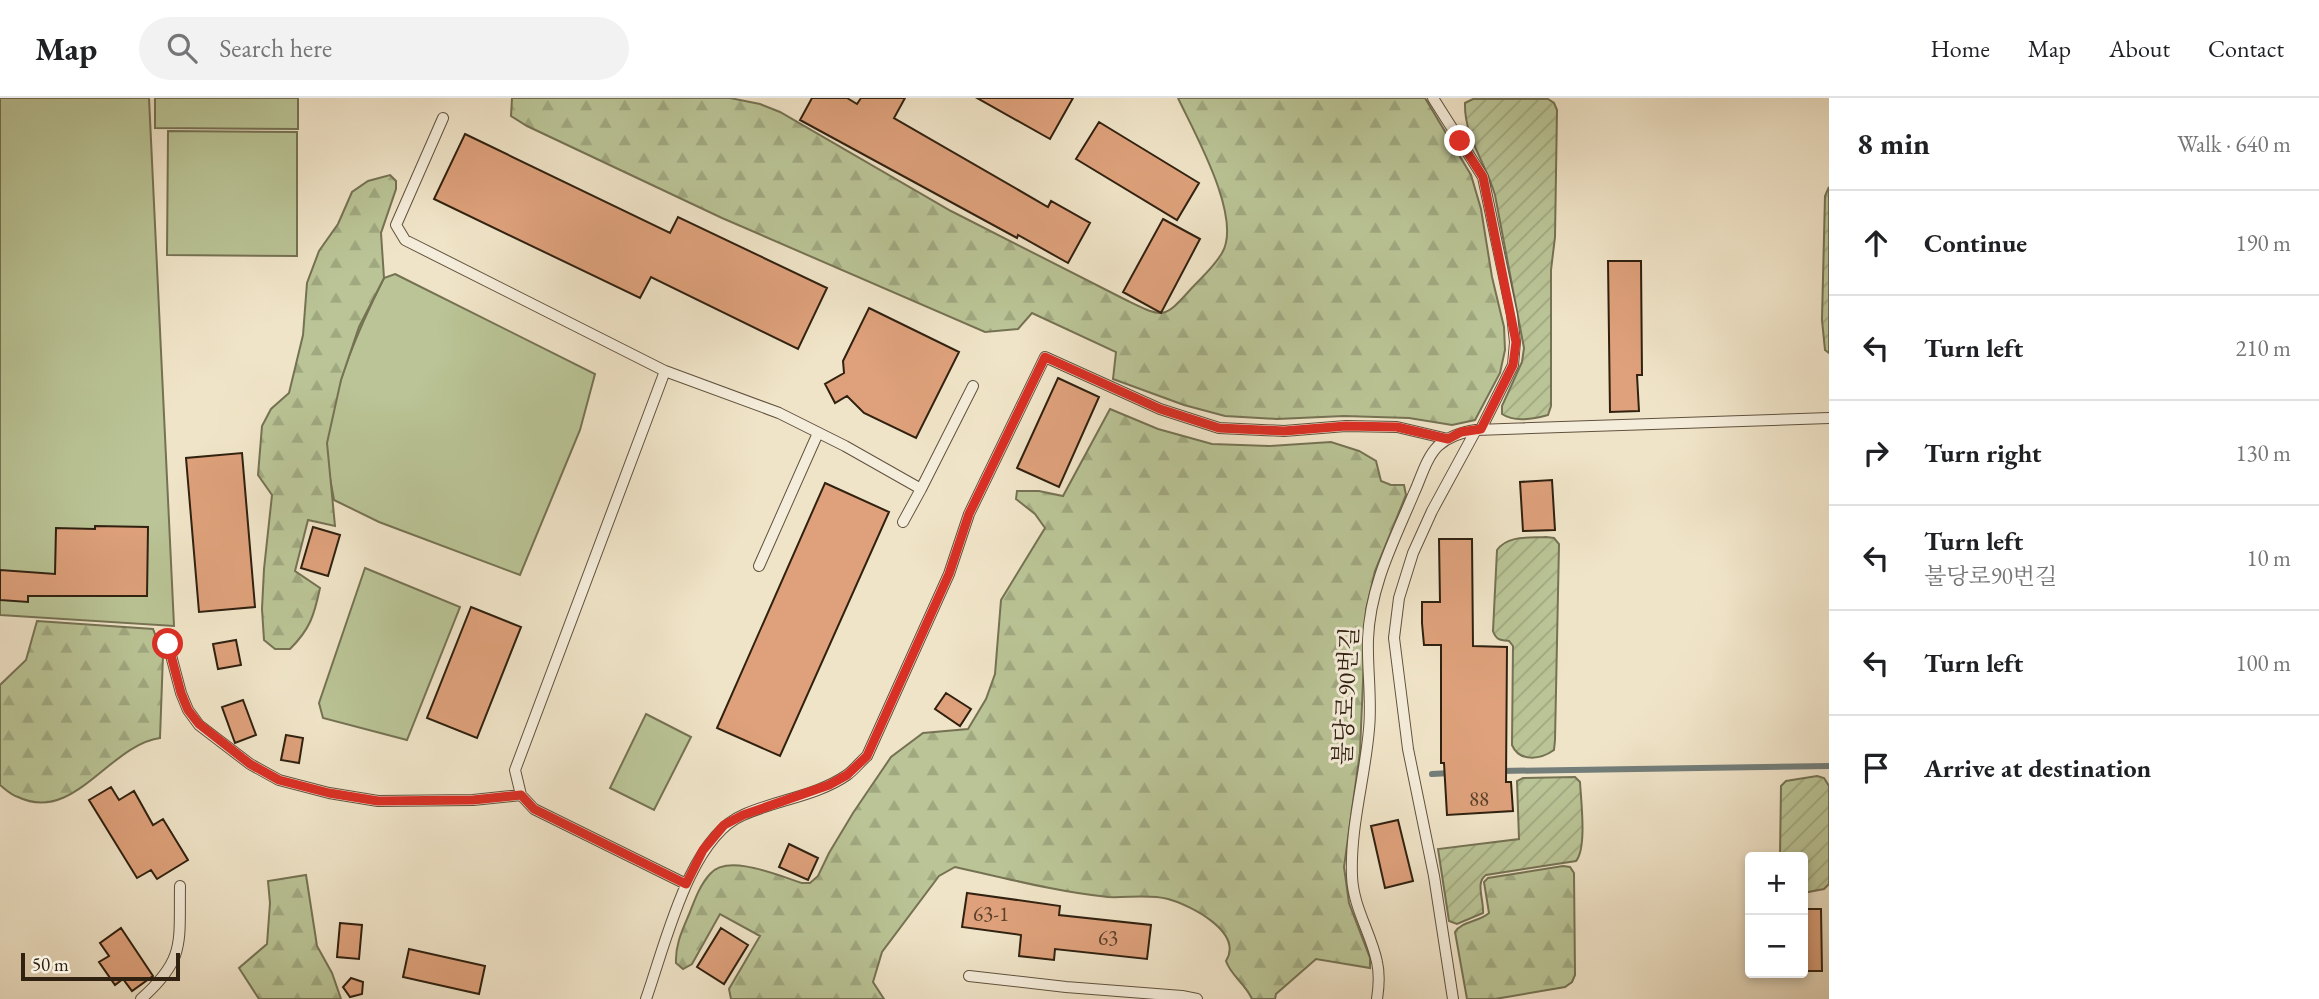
<!DOCTYPE html>
<meta charset="utf-8">
<style>
:root{--surface:#fff;--page:#f2f2f2;--text:#202124;--muted:#757577;--line:#e0e0e0}
body{margin:0;font-family:"EB Garamond","Noto Serif KR",serif;background:var(--page);color:var(--text)}
.controls{position:absolute;right:21px;bottom:21px;display:grid;overflow:hidden;border-radius:7px;box-shadow:0 4px 10px #0003}
.controls button{width:63px;height:63px;display:grid;place-items:center;padding:0;border:0;border-bottom:2px solid var(--line);background:var(--surface);color:var(--text);font:35px sans-serif}
.scale{position:absolute;left:21px;bottom:18px;width:159px;box-sizing:border-box;padding-left:7px;border:4px solid #302110;border-top:0;font-size:19px;line-height:24px;white-space:nowrap;color:#302110;-webkit-text-stroke:5px #f5eddb;paint-order:stroke}
.stop{position:absolute;width:21px;height:21px;margin:-16px;border:5px solid #d93025;border-radius:50%;background:#fff}
.stop.end{background:#d93025;border-color:#fff;box-shadow:0 2px 7px #0008}
.list{margin:0;padding:0;list-style:none}
h2{display:flex;justify-content:space-between;align-items:center;height:91px;margin:0;padding:0 28px;font-size:30px}
h2 small{font-size:23px;font-weight:400;color:var(--muted)}
.list li{display:grid;grid-template-columns:46px 1fr auto;gap:21px;align-items:center;box-sizing:border-box;height:105px;padding:0 28px;border-top:2px solid var(--line)}
.list b{display:block;font-size:26px;white-space:nowrap}
.list p{margin:0;font-size:23px;white-space:nowrap;color:var(--muted)}
.list em{font-size:23px;font-style:normal;color:var(--muted)}
.icon{flex:none;width:38px;height:38px;fill:none;stroke:currentColor;stroke-width:2;stroke-linecap:round;stroke-linejoin:round}
.map{position:relative;flex:none;width:1829px;height:901px;overflow:hidden}
header{display:flex;align-items:center;gap:42px;box-sizing:border-box;height:98px;padding:0 35px;background:var(--surface);border-bottom:2px solid var(--line)}
header strong{font-size:33px}
nav{display:flex;gap:38px;margin-inline-start:auto;font-size:24px}
.search{width:490px;height:63px;background:var(--page);display:flex;align-items:center;gap:18px;box-sizing:border-box;padding:0 24px;border-radius:38px;color:var(--muted);font-size:26px}
main{display:flex}
aside{flex:1;background:var(--surface)}
.map>svg:first-child{display:block}
.grass{fill:#bac496;stroke:#757253;stroke-width:2}
.forest{fill:url(#forest-firs);stroke:#757253;stroke-width:2}
.garden{fill:url(#garden-furrows);stroke:#757253;stroke-width:2}
.lines{fill:none;stroke-linecap:round;stroke-linejoin:round}
.stream{stroke:#737e7a;stroke-width:6}
.building{fill:#dea17b;stroke:#302110;stroke-width:2}
.lane-casing{stroke:#60523e;stroke-width:12}
.lane{stroke:#f5eddb;stroke-width:10}
.route{stroke:#d93025;stroke-width:9}
.labels{text-anchor:middle;stroke-width:6;stroke-linejoin:round;paint-order:stroke}
.number-label{font-size:21px;fill:#5c412b}
.street-label{font-size:24px;fill:#302110;stroke:#f5eddb}
</style>
<header>
<strong>Map</strong>
<div class="search"><svg class="icon" aria-label="search" viewBox="0 0 24 24"><circle cx="10" cy="10" r="6"/><path d="M15 15l6 6"/></svg>Search here</div>
<nav><a>Home</a><a>Map</a><a>About</a><a>Contact</a></nav>
</header>
<main>
<div class="map">
<svg width="1829" height="901" viewBox="0 0 1829 901">
<defs>
<pattern id="forest-firs" width="22" height="20" patternUnits="userSpaceOnUse" patternTransform="scale(1.75)"><rect width="22" height="20" fill="#bac496"/><path d="M5 1l3.5 6h-7zM16 11l3.5 6h-7z" fill="#a0a880"/></pattern>
<pattern id="garden-furrows" width="10" height="10" patternUnits="userSpaceOnUse" patternTransform="scale(1.75)"><rect width="10" height="10" fill="#bac496"/><path d="M-1 1l2-2M0 10L10 0M9 11l2-2" fill="none" stroke="#a0a880"/></pattern>
</defs>
<rect width="100%" height="100%" fill="#f0e4c8"/>
<filter id="stains"><feTurbulence type="fractalNoise" baseFrequency=".00286" numOctaves="4"/><feColorMatrix values="0 0 0 0 .2 0 0 0 0 .09 0 0 0 0 .02 0 0 0 .5 -.17"/></filter>
<radialGradient id="worn" r=".72"><stop offset=".6" stop-color="#630" stop-opacity="0"/><stop offset="1" stop-color="#630" stop-opacity=".3"/></radialGradient>
<path class="grass" d="M0,0H149L174,528L0,517Z
M155,0H298V31L155,30Z
M168,33L297,34V158L167,157Z
M395,176L595,276L580,332L520,477L379,424L334,402C331,384 325,361 327,343C334,287 359,230 384,180Z
M365,470L460,509L407,642L323,620L319,605Z
M646,616L691,639L654,712L610,690Z"/>
<path class="forest" d="M512,0H730L760,6L780,14L951,113L1128,203C1163,220 1164,221 1190,192C1201,180 1214,169 1222,155C1243,120 1194,34 1178,0H1425L1471,77L1481,111L1492,179L1504,229L1505,252L1500,275L1475,322L1452,327L1409,320L1344,318L1277,321L1225,318L1184,307L1113,281L1116,254L1032,215L1018,231L985,234L722,120L527,28L511,18Z
M390,77L396,83V91L381,135L384,180L359,229L341,282L327,345L335,428L308,422L295,473L320,490C314,518 310,531 290,551H275L264,542L262,511L264,471L272,397L258,377L262,328L271,311L289,295L303,237L307,185L319,153L338,126L352,94L368,83Z
M1110,311L1158,331L1212,346L1269,348L1331,344L1359,353L1376,363L1381,383L1391,387H1404L1406,397L1375,473L1366,512L1360,654L1344,769L1349,805L1370,860V870L1316,861L1276,896L1275,901H1252C1245,885 1231,878 1226,863C1244,834 1190,807 1168,801C1149,796 1127,800 1108,799C1057,794 1005,780 955,769L939,778L882,854L873,884L884,901H731L729,891L760,838L720,816L692,866L683,871L676,865C675,846 683,831 690,814C695,801 700,787 710,776C728,755 779,778 802,785H810L818,778L829,755L853,715L891,659L923,635L968,631L986,601L995,576L1001,502L1045,430L1035,416L1016,401L1017,393H1039L1063,398Z
M37,523L153,531L163,557L160,640C109,647 74,726 18,699C11,697 5,691 0,687V587L26,562Z
M1563,768L1570,769L1574,775L1575,877L1572,884L1565,889L1495,901H1467L1455,834C1462,823 1479,824 1489,815L1484,784L1488,780Z
M306,777L317,848L332,875L341,901H259L239,870L267,846L270,805L268,783Z"/>
<path class="garden" d="M1473,1H1548L1554,5L1557,12L1555,139L1551,172V308L1548,317C1534,321 1515,325 1502,316V308L1522,264L1524,250L1495,97C1486,65 1464,39 1465,5Z
M1829,89V255L1825,252L1822,222L1825,98Z
M1546,439L1554,440L1559,446L1555,642L1554,652C1540,662 1519,664 1512,647L1513,548L1509,543C1500,542 1496,542 1493,533L1497,452C1508,437 1529,440 1546,439Z
M1817,678L1824,680L1829,688V786L1824,791L1803,795V759H1780L1781,688L1786,683Z
M1575,679L1580,684C1581,703 1587,750 1576,763L1486,777C1475,784 1484,802 1483,815L1457,826L1449,823L1438,751L1519,741L1517,683L1523,680Z"/>
<g class="lines">
<path class="stream" d="M1500,673L1829,668
M1432,676L1451,675"/>
</g>
<path class="building" d="M812,0H847L857,6L861,0H905L894,20L1048,109L1051,103L1090,125L1068,165L1018,137L1017,140L800,22Z
M977,0H1073L1050,41Z
M1099,24L1199,85L1177,122L1076,61Z
M465,36L670,135L678,119L827,190L798,251L651,179L640,200L434,101Z
M1163,121L1200,141L1161,215L1123,194Z
M1608,163H1641L1642,277H1637L1639,313L1610,314Z
M869,210L959,254L916,340L864,315L847,298L835,305L825,286L844,275L843,263Z
M1058,280L1099,299L1059,389L1017,370Z
M242,355L255,509L199,514L186,360Z
M1552,382L1555,432L1523,433L1520,384Z
M825,385L889,414L780,658L717,630Z
M95,428L148,429L147,498H28V504L0,502V472L55,476L56,430L95,431Z
M313,429L340,437L328,478L301,470Z
M1439,441H1472L1473,548L1507,549L1506,684H1511L1513,713L1447,717L1444,665H1441V547H1424L1422,525V504H1440Z
M471,509L521,529L477,640L427,620Z
M236,542L241,567L218,571L213,546Z
M946,595L971,611L960,628L935,611Z
M243,602L256,637L235,645L222,609Z
M286,637L303,640L299,665L281,662Z
M111,689L119,702L134,693L153,727L163,721L188,762L157,781L151,772L137,780L89,702Z
M1398,722L1413,783L1385,790L1371,728Z
M789,746L818,760L808,782L779,769Z
M967,795L1060,808L1059,817L1151,827L1147,861L1055,851L1054,862L1019,858L1021,837L962,829Z
M1806,811H1821L1822,873H1806Z
M340,825L362,827L359,861L337,859Z
M121,830L153,878L132,893L123,881L115,887L99,864L109,858L100,845Z
M721,830L748,847L724,886L697,869Z
M409,851L485,868L479,896L403,879Z
M351,880L363,884L362,896L350,899L343,889Z"/>
<g class="lines">
<g class="lane-casing">
<path id="lane" d="M1433,0L1483,79L1512,217L1515,244L1513,267L1481,331
M443,20L396,127L405,142L665,273L779,315L845,348L921,391L973,288
M665,273L515,672L521,697L534,711L686,786
M903,424L921,391
M759,468L818,335
M168,546L181,595L188,612L199,627L250,666L279,682L329,695L378,703L473,702L521,697
M969,878L1066,889L1182,898L1197,901
M141,901C186,861 179,845 180,788
M646,901C665,848 689,740 743,717C776,702 817,698 847,677C854,672 860,664 867,658L949,476L969,416L1045,259L1160,311L1219,330L1284,333L1346,328L1397,329L1448,341
M1377,901C1379,888 1380,877 1377,864C1371,835 1353,809 1352,778C1350,729 1365,680 1369,631C1372,601 1367,571 1368,541C1370,488 1394,443 1414,395C1421,380 1426,360 1438,348C1449,338 1462,334 1476,332
M1453,901L1434,778L1408,651L1394,540L1399,500L1413,455L1432,413L1476,332L1829,320"/>
</g>
<use href="#lane" class="lane"/>
</g>
<g class="lines">
<path class="route" d="M168,546L181,595L188,612L199,626L250,666L279,682L329,695L378,703L473,702L521,697L534,711L686,786L703,752L724,727L743,717L829,687L847,677L867,658L949,476L969,416L1045,259L1160,311L1219,330L1284,333L1346,328L1397,329L1448,341L1461,334L1481,331L1513,267L1516,244L1483,79L1460,43"/>
</g>
<g class="labels">
<g class="number-label">
<text x="1479" y="708">88</text>
<text x="991" y="823">63-1</text>
<text x="1108" y="847">63</text>
</g>
<g class="street-label">
<text transform="translate(1346 598) rotate(-87)" y="8">불당로90번길</text>
</g>
</g>
<rect width="100%" height="100%" filter="url(#stains)"/>
<rect width="100%" height="100%" fill="url(#worn)"/>
</svg>
<div class="controls">
<button>+</button>
<button>−</button>
</div>
<div class="scale">50 m</div>
<div class="stop" style="left:168px;top:546px"></div>
<div class="stop end" style="left:1460px;top:43px"></div>
</div>
<aside>
<h2>8 min<small>Walk · 640 m</small></h2>
<ul class="list">
<li><svg class="icon" aria-label="ahead" viewBox="0 0 24 24"><path d="M12 20V5M6 11l6-6 6 6"/></svg><div><b>Continue</b></div><em>190 m</em></li>
<li><svg class="icon" aria-label="left" viewBox="0 0 24 24"><path d="M17 20v-9H6M10 6l-5 5 5 5"/></svg><div><b>Turn left</b></div><em>210 m</em></li>
<li><svg class="icon" aria-label="right" viewBox="0 0 24 24"><path d="M7 20v-9h11M14 6l5 5-5 5"/></svg><div><b>Turn right</b></div><em>130 m</em></li>
<li><svg class="icon" aria-label="left" viewBox="0 0 24 24"><path d="M17 20v-9H6M10 6l-5 5 5 5"/></svg><div><b>Turn left</b><p>불당로90번길</p></div><em>10 m</em></li>
<li><svg class="icon" aria-label="left" viewBox="0 0 24 24"><path d="M17 20v-9H6M10 6l-5 5 5 5"/></svg><div><b>Turn left</b></div><em>100 m</em></li>
<li><svg class="icon" aria-label="arrive" viewBox="0 0 24 24"><path d="M6 21V4h12l-3 4 3 4H6"/></svg><div><b>Arrive at destination</b></div></li>
</ul>
</aside>
</main>
